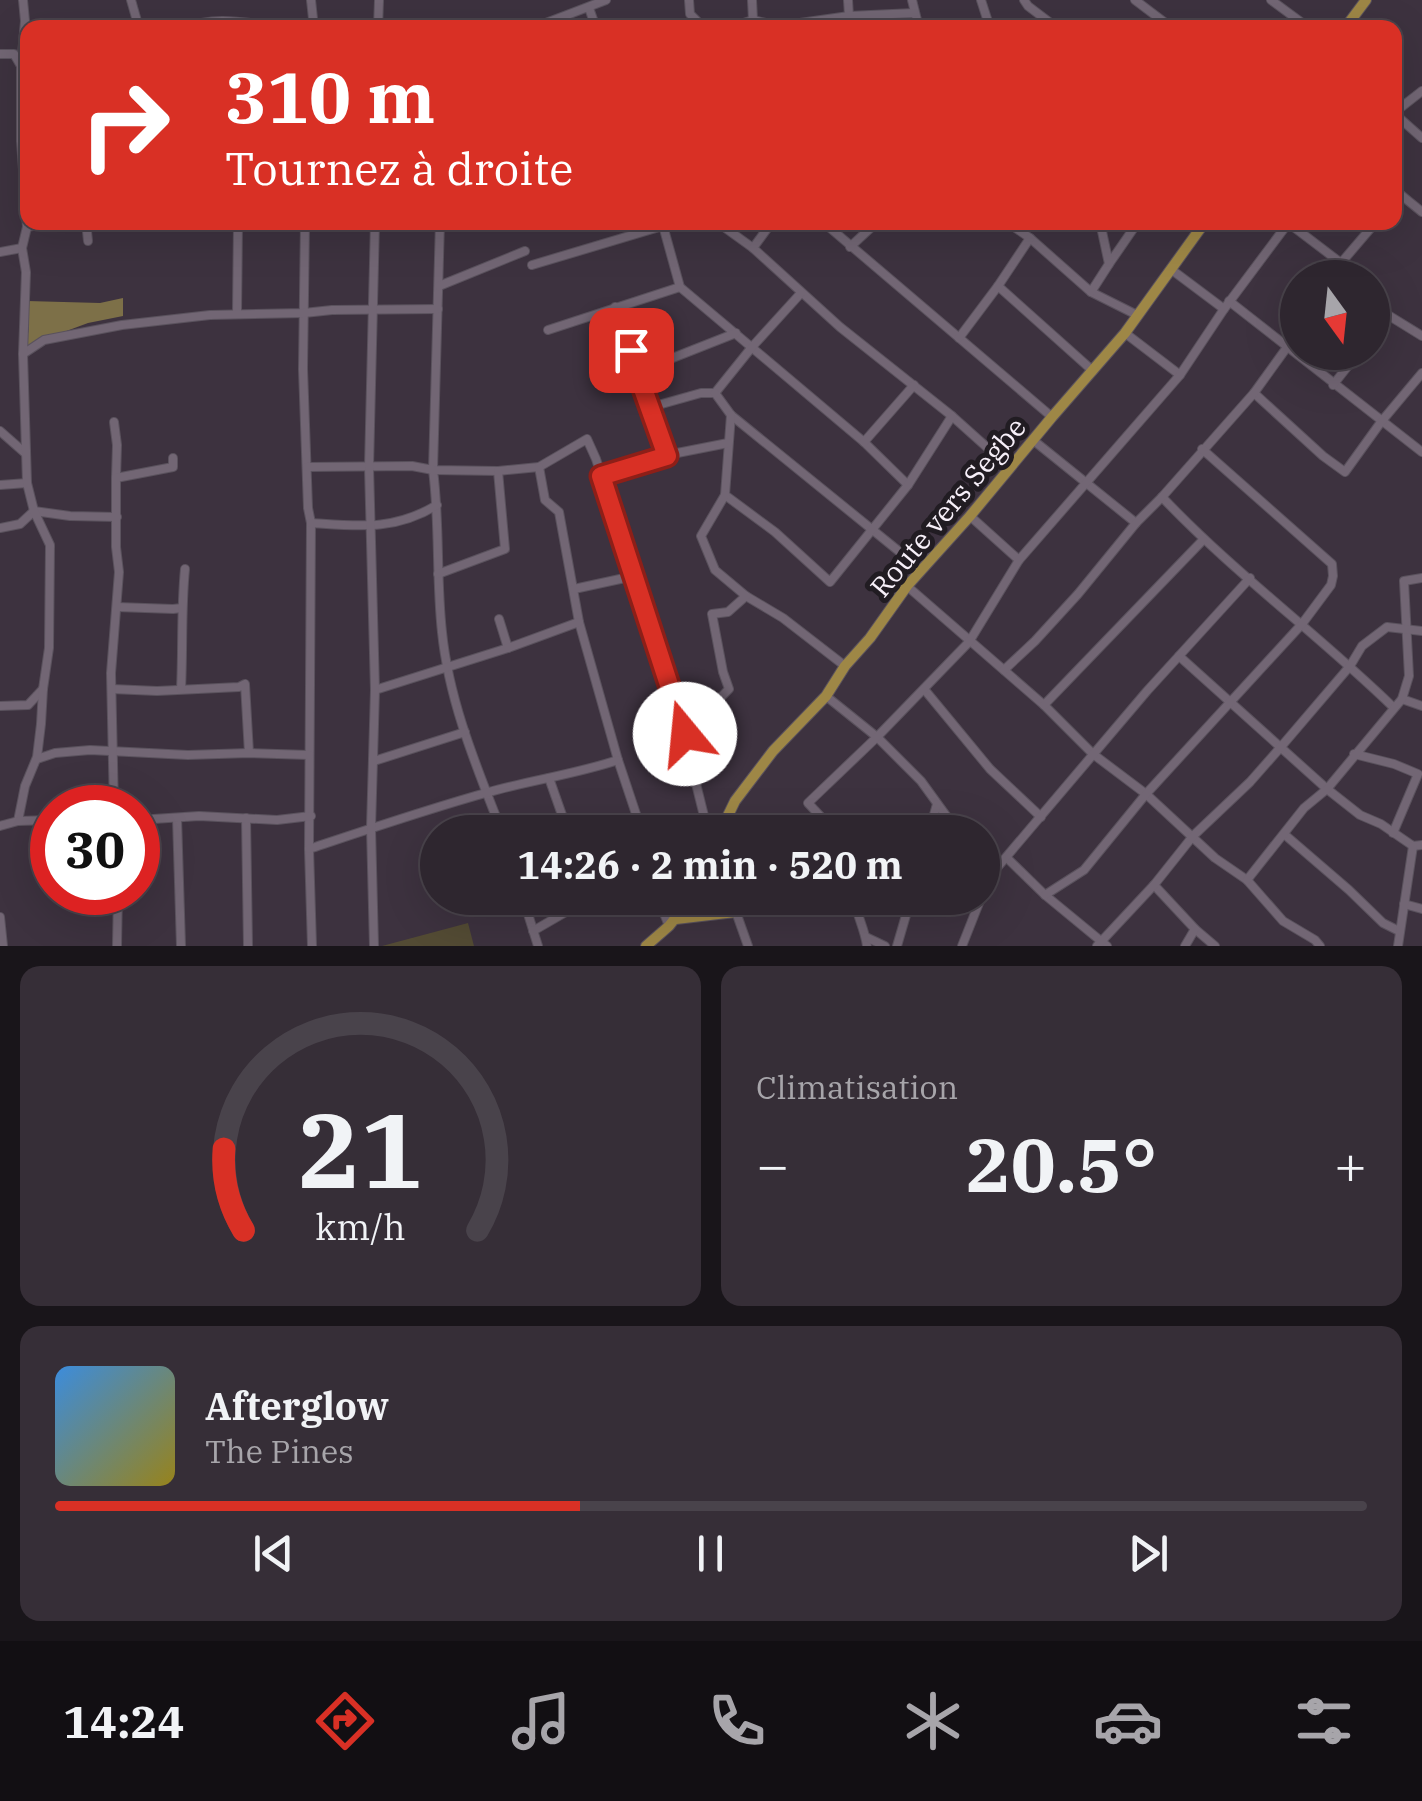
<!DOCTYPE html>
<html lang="fr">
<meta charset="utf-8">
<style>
:root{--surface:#2e262f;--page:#362e37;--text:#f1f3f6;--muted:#a7a5aa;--line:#49434b;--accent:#d93025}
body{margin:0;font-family:"IBM Plex Serif",serif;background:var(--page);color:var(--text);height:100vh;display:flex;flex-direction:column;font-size:38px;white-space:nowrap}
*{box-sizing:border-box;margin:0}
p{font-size:32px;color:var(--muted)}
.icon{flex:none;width:55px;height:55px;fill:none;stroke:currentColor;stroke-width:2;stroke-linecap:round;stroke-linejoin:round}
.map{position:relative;height:946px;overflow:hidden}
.drawer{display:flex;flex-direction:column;gap:20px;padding:20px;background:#19151a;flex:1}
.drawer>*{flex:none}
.banner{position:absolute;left:20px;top:20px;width:1382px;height:210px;border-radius:20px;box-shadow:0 10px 40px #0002,0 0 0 2px var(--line);background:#d93025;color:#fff;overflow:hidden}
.needle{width:65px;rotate:165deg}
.buttons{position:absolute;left:1280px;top:260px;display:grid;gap:20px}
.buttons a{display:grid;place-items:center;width:110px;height:110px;border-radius:50%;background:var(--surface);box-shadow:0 10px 40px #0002,0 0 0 2px var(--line);font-size:50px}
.speed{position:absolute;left:30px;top:785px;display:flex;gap:20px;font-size:50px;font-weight:700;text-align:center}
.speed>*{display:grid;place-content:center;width:130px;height:130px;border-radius:50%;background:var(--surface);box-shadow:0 10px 40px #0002,0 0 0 2px var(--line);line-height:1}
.speed .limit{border:15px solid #d22;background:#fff;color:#111}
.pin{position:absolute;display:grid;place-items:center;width:85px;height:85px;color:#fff;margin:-42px;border-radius:20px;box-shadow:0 5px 15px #0006}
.me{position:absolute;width:110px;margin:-55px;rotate:343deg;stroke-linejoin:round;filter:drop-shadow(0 0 8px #0008)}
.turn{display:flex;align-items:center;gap:35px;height:210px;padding:0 40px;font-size:45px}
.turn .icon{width:130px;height:130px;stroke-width:2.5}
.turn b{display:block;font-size:70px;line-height:85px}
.big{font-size:75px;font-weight:800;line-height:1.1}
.drawer .card{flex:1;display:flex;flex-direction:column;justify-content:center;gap:15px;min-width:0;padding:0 35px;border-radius:20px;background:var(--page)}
.drawer .dial{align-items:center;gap:0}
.dial svg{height:260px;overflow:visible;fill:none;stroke:var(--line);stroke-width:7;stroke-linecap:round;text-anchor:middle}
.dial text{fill:var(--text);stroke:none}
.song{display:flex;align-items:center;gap:30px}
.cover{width:120px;height:120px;border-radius:15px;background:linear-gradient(135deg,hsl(210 70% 55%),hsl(50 70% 35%))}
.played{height:10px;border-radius:5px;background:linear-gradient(90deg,var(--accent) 40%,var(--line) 40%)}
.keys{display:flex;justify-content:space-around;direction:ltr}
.heat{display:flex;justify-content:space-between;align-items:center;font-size:55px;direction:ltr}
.drawer .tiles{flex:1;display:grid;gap:20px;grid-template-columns:1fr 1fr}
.card:last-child{grid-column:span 2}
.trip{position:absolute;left:420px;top:815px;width:580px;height:100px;border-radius:50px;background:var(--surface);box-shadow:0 10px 40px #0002,0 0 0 2px var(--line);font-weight:800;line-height:100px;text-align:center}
.dock{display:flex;height:160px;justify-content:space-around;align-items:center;background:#120f13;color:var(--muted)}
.dock .icon{width:70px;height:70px}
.dock .current{color:var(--accent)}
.dock b{font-size:45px;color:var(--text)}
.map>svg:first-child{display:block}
</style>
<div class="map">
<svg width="1422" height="946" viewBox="0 0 1422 946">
<rect width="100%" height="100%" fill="#3d323f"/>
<!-- green -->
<polygon fill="#534b34" points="468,923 474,946 382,946"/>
<!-- forest -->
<polygon fill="#7d7048" points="123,298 123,316 88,323 26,346 29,327 27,301 100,303"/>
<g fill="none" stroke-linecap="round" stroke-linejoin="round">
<!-- minor casing -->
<g stroke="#5a525d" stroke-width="10">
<g id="minor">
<polyline points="131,0 139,28"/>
<polyline points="311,0 314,28"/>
<polyline points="689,0 690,14 704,28"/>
<polyline points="752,0 753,20"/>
<polyline points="848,0 849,16"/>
<polyline points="912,0 919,28"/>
<polyline points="981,0 990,28"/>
<polyline points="1024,0 1028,6 1057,28"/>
<polyline points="1135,0 1172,28"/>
<polyline points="1271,0 1309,28"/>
<polyline points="589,8 596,28"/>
<path d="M182,28C216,16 241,22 275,26C299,28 323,25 346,28"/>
<polyline points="378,28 379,0"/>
<polyline points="533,28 606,0"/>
<polyline points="728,28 753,20 779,26 849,16 914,13"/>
<polyline points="0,54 14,54 21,66 28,68"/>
<polyline points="1395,112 1422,91"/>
<polyline points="1395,114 1422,138"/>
<polyline points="1395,190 1422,212"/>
<polyline points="86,222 88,241"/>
<polyline points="305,222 303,369 308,508 311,523 309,849 312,946"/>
<path d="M440,222L433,470C440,524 436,578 442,632C449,702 477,768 502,832"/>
<polyline points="662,222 680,287 864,442 908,485"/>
<polyline points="717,222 753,248 840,327 952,416 1010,468"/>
<polyline points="823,222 1052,417"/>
<polyline points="1007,222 1030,238 1091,292 1137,315"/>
<polyline points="1281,222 1295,228 1341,263 1355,278"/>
<polyline points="27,227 54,222"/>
<polyline points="1030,238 998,286 1093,371"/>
<polyline points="850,247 877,222"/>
<polyline points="753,248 772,222"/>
<polyline points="0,252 22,248"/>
<polyline points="1109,264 1138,222"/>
<polyline points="532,265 676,222"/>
<polyline points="1172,270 1224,309"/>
<polyline points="1332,278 1341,263 1376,222"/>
<polyline points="439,286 525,251"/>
<polyline points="1091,292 1109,264 1100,222"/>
<polyline points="1372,296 1388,315 1422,336"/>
<polyline points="1229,301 1422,452"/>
<polyline points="615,307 626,328 637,372 651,407 701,393 715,393 752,347 801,293"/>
<polyline points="237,314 238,222"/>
<polyline points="548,330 680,287"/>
<polyline points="1125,333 1180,375"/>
<polyline points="1372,335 1388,315"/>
<polyline points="959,338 998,286"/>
<polyline points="23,354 44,340 122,325 210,315 304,313 332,310 438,309"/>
<polyline points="637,372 736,333"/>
<polyline points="1333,385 1359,352"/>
<polyline points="715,393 731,415 922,570"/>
<polyline points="1254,393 1323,456 1345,472 1381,422 1422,373"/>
<polyline points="651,407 667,455"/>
<polyline points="731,415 725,495 775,532 830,582 908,485 952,416"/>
<polyline points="114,422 117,445 116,478"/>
<polyline points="0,431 25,453"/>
<polyline points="1033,440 1136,523"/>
<polyline points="864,442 914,385"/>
<polyline points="307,467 412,466 433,470 498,471 539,467 587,439 596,459 677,707 708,832"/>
<polyline points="539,467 545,500 559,512 579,622 618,760 642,832"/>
<polyline points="601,476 667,455 728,443"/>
<polyline points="0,485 27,483"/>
<path d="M1162,497C1234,573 1319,635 1393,707"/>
<polyline points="34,511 70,516 117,517"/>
<polyline points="970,516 1019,560"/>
<path d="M311,523C359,526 394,531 437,505"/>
<polyline points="0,528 20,524 34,511"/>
<polyline points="438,574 505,549 498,471"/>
<polyline points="907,586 1044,705 1093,754 1146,794 1215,858 1247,880 1283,921 1315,940 1320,946"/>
<polyline points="574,589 634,576"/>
<polyline points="746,596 783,618 845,666"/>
<polyline points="117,607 173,609 182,608"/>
<polyline points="499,619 508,648"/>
<polyline points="1179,656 1327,789 1360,815 1381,824 1413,846 1422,845"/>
<polyline points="1004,670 1035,641 1078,594 1136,523 1162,497 1254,393 1298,332"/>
<polyline points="112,689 157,691 239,687 245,684 249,753"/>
<path d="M181,689C183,649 181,609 185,569"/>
<polyline points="924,689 990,769 1041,817"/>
<polyline points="375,690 508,648 579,622"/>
<polyline points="826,696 877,737 921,781 958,832"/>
<polyline points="1402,699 1422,706"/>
<polyline points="1044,705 1203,540"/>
<polyline points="0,706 28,705 43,689"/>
<polyline points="685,734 729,689 723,672 712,614 728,612 746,596 715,570 701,536 725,495"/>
<polyline points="1354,754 1394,764 1418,774 1393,833"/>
<polyline points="37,759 55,753 90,750 188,755 249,753 309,755"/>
<polyline points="374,761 465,732"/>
<polyline points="549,778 568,832"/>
<polyline points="114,808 111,673 119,572 116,547 116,478 173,467 173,458"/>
<polyline points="177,818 181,946"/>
<polyline points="246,818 248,946"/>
<polyline points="138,820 199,816 277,820 311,816"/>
<polyline points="18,821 25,786 37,757 41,724 43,689 49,648 50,545 34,511 27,483 23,354 26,272 22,248 27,227 21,141 21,66 25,21 23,0"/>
<polyline points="0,826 18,821 52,820"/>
<polyline points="835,832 808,803 877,737 969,642 1019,560 1180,375 1224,309 1286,226"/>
<polyline points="929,832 937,804"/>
<polyline points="1284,834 1349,890 1383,923 1399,931"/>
<path d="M309,849C369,829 428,809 489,792C532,780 576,774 618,760"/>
<polyline points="1007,858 1045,895 1107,946"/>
<polyline points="1247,880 1304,808 1327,789 1402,699 1409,676 1404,581 1422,578"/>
<polyline points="1154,885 1195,929 1215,946"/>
<polyline points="982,894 990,876 1147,691 1250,578"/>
<polyline points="1045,895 1084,870 1146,794 1302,624 1331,585 1333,576 1332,564 1202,449"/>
<polyline points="523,898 538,946"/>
<polyline points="658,898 669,926"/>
<polyline points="731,898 748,946"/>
<path d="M854,898C856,914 865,929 867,946"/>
<polyline points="1404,904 1422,909"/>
<polyline points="0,917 3,946"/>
<polyline points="533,931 590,898"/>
<polyline points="866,937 885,946"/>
<polyline points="117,946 118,892"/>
<polyline points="374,946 371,828 375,690 369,467 375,222"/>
<polyline points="897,946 911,898"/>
<polyline points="962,946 981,898"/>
<polyline points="1097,946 1154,885 1193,836 1250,782 1280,748 1350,666 1362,646 1387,627 1422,631"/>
<polyline points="1185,946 1195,929"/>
<polyline points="1398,946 1413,846"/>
</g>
</g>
<!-- major casing -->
<g stroke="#5a525d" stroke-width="12">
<g id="major">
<polyline points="1345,28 1366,0"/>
<polyline points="720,832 735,801 773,751 826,696 845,666 870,638 907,586 970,516 1052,417 1125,333 1205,222"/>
<polyline points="676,919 735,912"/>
<polyline points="646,946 669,926 691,898"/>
</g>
</g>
<!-- minor -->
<use href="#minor" stroke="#726674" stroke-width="8"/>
<!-- major -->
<use href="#major" stroke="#9e8746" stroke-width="10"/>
</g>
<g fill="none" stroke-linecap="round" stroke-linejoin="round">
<!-- route casing -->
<g stroke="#8d1f18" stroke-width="25">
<polyline id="route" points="631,350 637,372 667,456 601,476 685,734"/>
</g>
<!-- route -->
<use href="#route" stroke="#d93025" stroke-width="18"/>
</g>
<g text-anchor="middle" stroke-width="10" stroke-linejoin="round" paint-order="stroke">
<!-- street labels -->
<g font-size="28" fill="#f7f0f9" stroke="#211c22">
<text transform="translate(948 507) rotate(-50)" y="10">Route vers Segbe</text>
</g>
</g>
</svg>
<div class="buttons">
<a><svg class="needle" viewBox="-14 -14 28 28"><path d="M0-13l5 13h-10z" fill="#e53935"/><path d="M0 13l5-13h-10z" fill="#a7a5aa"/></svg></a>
</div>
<div class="speed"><div class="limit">30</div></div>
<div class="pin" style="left:631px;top:350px;background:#d93025"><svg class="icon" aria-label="arrive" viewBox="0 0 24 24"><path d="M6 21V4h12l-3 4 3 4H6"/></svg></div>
<svg class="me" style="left:685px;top:734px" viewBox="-20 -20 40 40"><circle r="19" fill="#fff"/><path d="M0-13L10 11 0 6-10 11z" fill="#d93025"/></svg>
<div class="trip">14:26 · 2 min · 520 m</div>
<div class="banner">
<div class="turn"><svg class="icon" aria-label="right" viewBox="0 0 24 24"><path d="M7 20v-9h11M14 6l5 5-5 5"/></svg><div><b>310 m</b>Tournez à droite</div></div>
</div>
</div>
<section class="drawer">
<div class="tiles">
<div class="card dial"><svg viewBox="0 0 100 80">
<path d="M14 69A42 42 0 1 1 86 69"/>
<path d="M14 69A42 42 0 0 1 8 44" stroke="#d93025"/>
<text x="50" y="56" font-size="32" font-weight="700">21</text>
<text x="50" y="72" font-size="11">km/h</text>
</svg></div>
<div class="card"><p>Climatisation</p>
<div class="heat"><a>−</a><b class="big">20.5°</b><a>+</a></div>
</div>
<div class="card">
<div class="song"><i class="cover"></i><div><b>Afterglow</b><p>The Pines</p></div></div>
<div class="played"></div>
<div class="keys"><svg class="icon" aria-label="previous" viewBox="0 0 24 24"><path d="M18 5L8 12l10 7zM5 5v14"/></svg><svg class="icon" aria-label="pause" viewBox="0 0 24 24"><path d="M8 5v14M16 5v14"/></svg><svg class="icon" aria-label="next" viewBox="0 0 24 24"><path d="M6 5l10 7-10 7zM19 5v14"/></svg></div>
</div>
</div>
</section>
<nav class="dock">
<b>14:24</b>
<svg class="icon current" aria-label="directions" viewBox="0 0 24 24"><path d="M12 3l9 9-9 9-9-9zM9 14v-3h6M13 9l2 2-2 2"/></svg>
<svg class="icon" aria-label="music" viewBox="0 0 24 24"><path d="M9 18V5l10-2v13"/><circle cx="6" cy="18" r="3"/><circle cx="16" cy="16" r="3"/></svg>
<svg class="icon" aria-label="phone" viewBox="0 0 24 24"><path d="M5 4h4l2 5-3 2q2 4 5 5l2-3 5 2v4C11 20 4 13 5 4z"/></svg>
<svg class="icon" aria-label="climate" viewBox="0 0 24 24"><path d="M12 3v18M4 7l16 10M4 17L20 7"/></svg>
<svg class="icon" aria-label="car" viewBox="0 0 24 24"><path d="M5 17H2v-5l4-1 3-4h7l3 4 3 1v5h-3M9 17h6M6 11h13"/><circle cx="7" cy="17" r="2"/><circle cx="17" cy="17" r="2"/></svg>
<svg class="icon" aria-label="filters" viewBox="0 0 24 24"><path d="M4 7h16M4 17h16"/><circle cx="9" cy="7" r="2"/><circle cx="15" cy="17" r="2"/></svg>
</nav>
